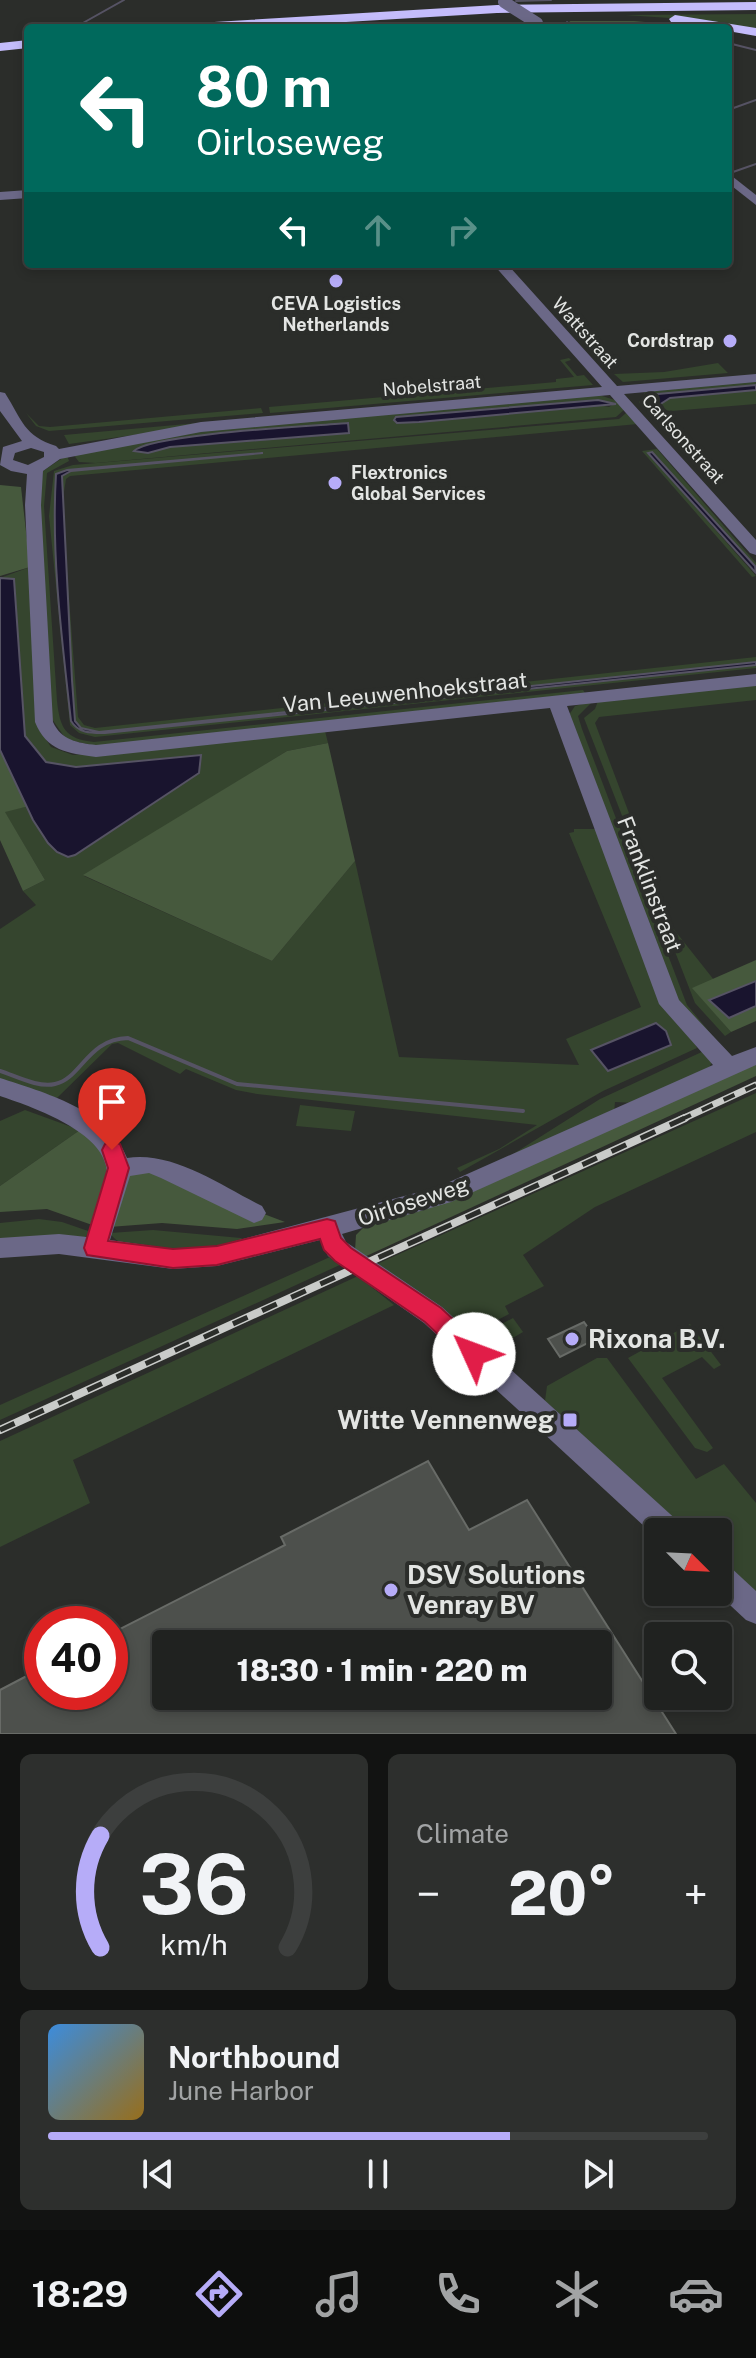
<!DOCTYPE html>
<meta charset="utf-8">
<style>
:root{--surface:#202220;--page:#2d2f2d;--text:#f1f3f6;--muted:#a2a4a5;--line:#3d3f3e;--accent:#b6acf8}
body{margin:0;font-family:"Public Sans",sans-serif;background:var(--page);color:var(--text);height:100vh;display:flex;flex-direction:column;font-size:30px;white-space:nowrap}
*{box-sizing:border-box;margin:0}
p{font-size:26px;color:var(--muted)}
.icon{flex:none;width:44px;height:44px;fill:none;stroke:currentColor;stroke-width:2;stroke-linecap:round;stroke-linejoin:round}
.map{position:relative;height:1734px;overflow:hidden}
.details{display:flex;flex-direction:column;gap:20px;padding:20px;background:#121312;flex:1}
.details>*{flex:none}
.top-card{position:absolute;left:24px;top:24px;width:708px;height:244px;border-radius:8px;box-shadow:0 4px 12px #0003,0 0 0 2px var(--line);background:#00695c;color:#fff;overflow:hidden}
.needle{width:52px;rotate:114deg}
.tools{position:absolute;left:644px;top:1518px;display:grid;gap:16px}
.tools a{display:grid;place-items:center;width:88px;height:88px;border-radius:8px;background:var(--surface);box-shadow:0 4px 12px #0003,0 0 0 2px var(--line);font-size:40px}
.speed{position:absolute;left:24px;top:1606px;display:flex;gap:16px;font-size:40px;font-weight:700;text-align:center}
.speed>*{display:grid;place-content:center;width:104px;height:104px;border-radius:50%;background:var(--surface);box-shadow:0 4px 12px #0003,0 0 0 2px var(--line);line-height:1}
.speed .limit{border:12px solid #d22;background:#fff;color:#111}
.pin{position:absolute;display:grid;place-items:center;width:68px;height:68px;color:#fff;margin:-82px -34px;border-radius:50% 50% 50% 0;rotate:-45deg;box-shadow:0 0 8px #0007}
.pin .icon{rotate:45deg}
.me{position:absolute;width:88px;margin:-44px;rotate:313deg;stroke-linejoin:round;filter:drop-shadow(0 0 6px #0008)}
.turn{display:flex;align-items:center;gap:28px;height:168px;padding:0 40px;font-size:36px}
.turn .icon{width:104px;height:104px;stroke-width:2.5}
.turn b{display:block;font-size:56px;line-height:68px}
.lanes{display:flex;align-items:center;height:76px;padding:0 40px;background:#0003;justify-content:center;gap:40px;direction:ltr}
.lanes .off{opacity:.35}
.big{font-size:60px;font-weight:800;line-height:1.1}
.details .widget{flex:1;display:flex;flex-direction:column;justify-content:center;gap:12px;min-width:0;padding:0 28px;border-radius:12px;background:var(--page)}
.details .dial{align-items:center;gap:0}
.dial svg{height:208px;overflow:visible;fill:none;stroke:var(--line);stroke-width:7;stroke-linecap:round;text-anchor:middle}
.dial text{fill:var(--text);stroke:none}
.song{display:flex;align-items:center;gap:24px}
.cover{width:96px;height:96px;border-radius:12px;background:linear-gradient(135deg,hsl(210 70% 55%),hsl(40 70% 35%))}
.played{height:8px;border-radius:4px;background:linear-gradient(90deg,var(--accent) 70%,var(--line) 70%)}
.keys{display:flex;justify-content:space-around;direction:ltr}
.heat{display:flex;justify-content:space-between;align-items:center;font-size:44px;direction:ltr}
.details .tiles{flex:1;display:grid;gap:20px;grid-template-columns:1fr 1fr}
.widget:last-child{grid-column:span 2}
.trip{position:absolute;left:152px;top:1630px;width:460px;height:80px;border-radius:8px;background:var(--surface);box-shadow:0 4px 12px #0003,0 0 0 2px var(--line);font-weight:800;line-height:80px;text-align:center}
.dock{display:flex;height:128px;justify-content:space-around;align-items:center;background:#0d0e0d;color:var(--muted)}
.dock .icon{width:56px;height:56px}
.dock .selected{color:var(--accent)}
.dock b{font-size:36px;color:var(--text)}
.map>svg:first-child{display:block}
</style>
<div class="map">
<svg width="756" height="1734" viewBox="0 0 756 1734">
<rect width="100%" height="100%" fill="#2b2d2a"/>
<!-- green -->
<g fill="#35452e" fill-rule="evenodd">
<polygon points="756,14 756,30 684,19 625,15"/>
<polygon points="569,358 571,360 565,362 577,376 584,375 593,385 270,413 269,407 556,382 556,379 574,377 560,360"/>
<polygon points="718,363 728,373 623,382 614,374 664,372"/>
<polygon points="756,381 756,385 647,395 642,399 659,405 670,398 756,390 756,404 671,411 641,406 639,402 645,392"/>
<path d="M599,395L618,401L625,409L616,417L96,463L79,462L73,454L181,432ZM598,400L615,403L609,407L595,404L394,420L397,417Z"/>
<polygon points="261,408 263,413 49,431 36,426 26,413 39,426 50,427"/>
<polygon points="626,413 638,424 70,476 66,479 62,505 78,717 84,725 95,728 756,657 756,668 95,737 79,733 70,725 49,516 54,471 73,465 619,419"/>
<polygon points="264,417 69,444 64,435"/>
<polygon points="657,449 756,563 756,568 652,452 648,453 756,576 752,577 642,451"/>
<path d="M67,455L69,461L47,473L44,506L57,701C60,728 65,739 94,742L583,690L585,693L95,746L66,739L52,719L37,510L43,471Z"/>
<polygon points="30,567 41,732 51,747 73,755 325,731 328,743 287,751 84,876 272,961 355,861 399,1057 579,1065 566,1039 641,1007 569,833 574,832 574,829 596,829 697,1048 603,1091 460,1172 457,1168 499,1149 537,1125 257,1094 236,1090 186,1069 180,1074 118,1043 112,1044 57,1098 0,1081 0,929 36,905 23,891 45,880 4,811 29,806 33,820 75,855 199,773 200,755 76,767 46,762 25,736 14,579 0,578"/>
<polygon points="756,684 756,700 599,717 595,723 672,927 714,980 693,988 731,1032 725,1036 695,1003 584,718 595,709 598,701"/>
<polygon points="593,701 578,716 582,729 687,1005 716,1040 677,1000 569,715 575,706"/>
<polygon points="706,1050 712,1062 708,1070 636,1103 615,1102 614,1112 510,1156 600,1099"/>
<polygon points="756,1093 756,1132 595,1207 523,1255 544,1286 505,1306 509,1314 492,1323 464,1330 375,1265"/>
<polygon points="300,1105 355,1111 351,1131 296,1126"/>
<polygon points="25,1110 80,1130 0,1186 0,1121"/>
<polygon points="39,1219 62,1222 91,1232 85,1237 0,1241 0,1223"/>
<path d="M153,1230L241,1238L246,1241C217,1246 126,1261 110,1233Z"/>
<polygon points="330,1257 342,1264 0,1420 0,1405"/>
<polygon points="358,1276 394,1305 73,1460 90,1503 0,1547 0,1441"/>
<polygon points="513,1318 523,1332 499,1346 478,1344 479,1336"/>
<polygon points="690,1324 721,1365 714,1369 702,1357 662,1378 713,1448 707,1452 695,1448 628,1358"/>
<polygon points="597,1358 607,1358 696,1479 724,1464 756,1503 756,1593 718,1558 718,1532 689,1532 545,1401 547,1386"/>
</g>
<!-- forest -->
<g fill="#46593d">
<polygon points="569,21 634,21 713,28 579,28"/>
<polygon points="0,485 21,487 30,567 0,576"/>
<polygon points="328,743 355,861 272,961 83,875 287,751"/>
<polygon points="0,750 29,806 5,812 45,880 23,891 0,840"/>
<polygon points="756,960 756,981 710,1000 729,1018 756,1006 756,1021 731,1032 692,988"/>
<polygon points="756,1063 756,1076 362,1258 355,1251 356,1235 363,1228"/>
<polygon points="80,1130 114,1162 95,1226 47,1209 0,1212 0,1186"/>
<polygon points="142,1168 285,1222 237,1229 162,1223 109,1227 122,1179"/>
</g>
<!-- water -->
<g fill="#19142e" stroke="#565364" stroke-width="2">
<polygon points="756,385 756,390 670,398 659,405 643,404 642,399 647,395"/>
<polygon points="598,400 616,404 419,422 397,423 394,420 396,417"/>
<path d="M348,423L349,433L170,447L148,453L134,451C150,434 314,426 348,423Z"/>
<polygon points="652,452 755,566 756,573 648,453"/>
<path d="M263,453L71,471L62,476L72,680L75,721L81,728L99,732L756,662V665L105,733C92,733 79,734 71,721C62,640 51,556 56,474L67,470Z"/>
<polygon points="0,578 14,579 25,736 46,762 76,767 201,755 199,773 75,855 68,857 57,852 48,843 33,820 0,750"/>
<polygon points="756,981 756,1006 729,1018 709,1000"/>
<polygon points="656,1023 666,1031 671,1045 608,1071 591,1050"/>
</g>
<g fill="none" stroke-linecap="round" stroke-linejoin="round">
<!-- stream-far1 -->
<g stroke="#565364" stroke-width="2">
<polyline points="516,1 551,0"/>
<polyline points="567,22 575,28"/>
<polyline points="74,28 124,0"/>
<polyline points="728,43 756,50"/>
<polyline points="728,110 756,100"/>
<polyline points="733,172 756,164"/>
</g>
<!-- stream -->
<path stroke="#565364" stroke-width="4" d="M0,1071C16,1076 38,1088 55,1084C81,1079 87,1039 128,1038L237,1084L523,1111"/>
</g>
<!-- building -->
<g fill="#4d504c" stroke="#686b67" stroke-width="2" fill-rule="evenodd">
<polygon points="584,1322 596,1339 560,1357 548,1339"/>
<path d="M428,1461L469,1530L527,1500L676,1734H0V1690L42,1668V1692H110V1634L285,1545L281,1537ZM166,1644H598V1696H166Z"/>
</g>
<g fill="none" stroke-linecap="round" stroke-linejoin="round">
<!-- minor -->
<g fill="#6b6887" fill-rule="evenodd">
<polygon points="473,25 503,25 508,28 468,28"/>
<polygon points="728,173 756,195 756,205 728,183"/>
<polygon points="28,190 28,198 0,200 0,192"/>
<path d="M493,264H507L617,386L756,374V382L624,394L756,540V555L750,553L610,395L201,432L60,459L43,471L41,505L53,722C61,740 78,743 96,745L756,674V686L567,706L679,1000L732,1056L756,1047V1065L451,1202L342,1234L346,1242L442,1307L680,1523L684,1532H658V1539L424,1323L328,1256L320,1240L217,1266L173,1269L59,1254L0,1258V1238L59,1234L87,1237C95,1217 111,1188 106,1166C99,1130 30,1106 0,1096V1078C43,1092 109,1110 127,1158C174,1151 221,1186 262,1206L266,1213L262,1220L254,1223L161,1178L149,1173L130,1176L110,1240L173,1249L217,1246L438,1187L713,1065L659,1004L550,708L96,757C67,753 47,751 35,722L25,505L27,474L11,471L0,465L3,447L22,441L0,411V392L5,393C22,420 24,436 56,446L59,449L201,422L602,387ZM31,448L44,452V457L28,465L13,460L15,453Z"/>
<polygon points="718,1562 728,1565 756,1591 756,1624 746,1620 716,1592"/>
</g>
<!-- highway -->
<g fill="#c4bcfb" fill-rule="evenodd">
<polygon points="756,2 756,10 497,13 245,28 175,28 181,24 497,5"/>
<polygon points="675,15 756,28 756,36 728,31 728,28 671,22 669,19"/>
<polygon points="28,40 28,48 0,51 0,43"/>
</g>
<!-- rail-far1 casing -->
<g stroke="#c9cbc9" stroke-width="7">
<polyline id="rail-far1" points="680,1120 756,1085"/>
</g>
<!-- rail casing -->
<g stroke="#c9cbc9" stroke-width="8">
<polyline id="rail" points="0,1430 685,1118"/>
</g>
<!-- rail-far1 -->
<use href="#rail-far1" stroke="#2b2d2a" stroke-width="4" stroke-dasharray="12" stroke-linecap="butt"/>
<!-- rail -->
<use href="#rail" stroke="#2b2d2a" stroke-width="5" stroke-dasharray="16" stroke-linecap="butt"/>
<!-- minor-bridge -->
<polyline stroke="#6b6887" stroke-width="12" points="504,2 537,23"/>
</g>
<!-- route -->
<polygon fill="#e11d48" stroke="#92132f" stroke-width="2" points="112,1141 120,1144 129,1168 108,1241 173,1249 217,1246 327,1219 335,1221 341,1238 351,1248 441,1308 483,1347 486,1354 483,1361 474,1364 466,1361 425,1322 335,1261 324,1250 320,1239 217,1265 173,1268 87,1255 84,1248 108,1168 102,1150 105,1144"/>
<!-- markers -->
<g fill="#b6acf8" stroke="#2b2d2a" stroke-width="3">
<circle cx="336" cy="281" r="8"/>
<circle cx="730" cy="341" r="8"/>
<circle cx="335" cy="483" r="8"/>
<circle cx="572" cy="1339" r="8"/>
<rect x="562" y="1412" width="16" height="16" rx="4"/>
<circle cx="391" cy="1590" r="8"/>
</g>
<g text-anchor="middle" stroke-width="8" stroke-linejoin="round" paint-order="stroke">
<!-- far-poi labels -->
<g font-size="18" font-weight="bold" fill="#e3e5e3" stroke="#2b2d2a">
<text x="336" y="310">CEVA Logistics<tspan x="336" dy="21">Netherlands</tspan></text>
<text x="714" y="347" text-anchor="end">Cordstrap</text>
<text x="351" y="479" text-anchor="start">Flextronics<tspan x="351" dy="21">Global Services</tspan></text>
</g>
<!-- far-street labels -->
<g font-size="18" fill="#e3e5e3" stroke="#2b2d2a">
<text transform="translate(585 333) rotate(48)" y="6">Wattstraat</text>
<text transform="translate(432 386) rotate(-5)" y="6">Nobelstraat</text>
<text transform="translate(683 439) rotate(48)" y="6">Carlsonstraat</text>
</g>
<!-- street labels -->
<g font-size="22" fill="#e3e5e3" stroke="#2b2d2a">
<text transform="translate(405 692) rotate(-6)" y="8">Van Leeuwenhoekstraat</text>
<text transform="translate(650 884) rotate(69)" y="8">Franklinstraat</text>
<text transform="translate(413 1201) rotate(-18)" y="8">Oirloseweg</text>
</g>
<!-- near-poi labels -->
<g font-size="26" font-weight="bold" fill="#e3e5e3" stroke="#2b2d2a" text-anchor="start">
<text x="588" y="1348">Rixona B.V.</text>
<text x="554" y="1429" text-anchor="end">Witte Vennenweg</text>
<text x="407" y="1584">DSV Solutions<tspan x="407" dy="30">Venray BV</tspan></text>
</g>
</g>
</svg>
<div class="tools">
<a><svg class="needle" viewBox="-14 -14 28 28"><path d="M0-13l5 13h-10z" fill="#e53935"/><path d="M0 13l5-13h-10z" fill="#a2a4a5"/></svg></a>
<a><svg class="icon" aria-label="search" viewBox="0 0 24 24"><circle cx="10" cy="10" r="6"/><path d="M15 15l6 6"/></svg></a>
</div>
<div class="speed"><div class="limit">40</div></div>
<div class="pin" style="left:112px;top:1150px;background:#d93025"><svg class="icon" aria-label="arrive" viewBox="0 0 24 24"><path d="M6 21V4h12l-3 4 3 4H6"/></svg></div>
<svg class="me" style="left:474px;top:1354px" viewBox="-20 -20 40 40"><circle r="19" fill="#fff"/><path d="M0-13L10 11 0 6-10 11z" fill="#e11d48"/></svg>
<div class="trip">18:30 · 1 min · 220 m</div>
<div class="top-card">
<div class="turn"><svg class="icon" aria-label="left" viewBox="0 0 24 24"><path d="M17 20v-9H6M10 6l-5 5 5 5"/></svg><div><b>80 m</b>Oirloseweg</div></div>
<div class="lanes"><svg class="icon" aria-label="left" viewBox="0 0 24 24"><path d="M17 20v-9H6M10 6l-5 5 5 5"/></svg><svg class="icon off" aria-label="ahead" viewBox="0 0 24 24"><path d="M12 20V5M6 11l6-6 6 6"/></svg><svg class="icon off" aria-label="right" viewBox="0 0 24 24"><path d="M7 20v-9h11M14 6l5 5-5 5"/></svg></div>
</div>
</div>
<section class="details">
<div class="tiles">
<div class="widget dial"><svg viewBox="0 0 100 80">
<path d="M14 69A42 42 0 1 1 86 69"/>
<path d="M14 69A42 42 0 0 1 14 26" stroke="#b6acf8"/>
<text x="50" y="56" font-size="32" font-weight="700">36</text>
<text x="50" y="72" font-size="11">km/h</text>
</svg></div>
<div class="widget"><p>Climate</p>
<div class="heat"><a>−</a><b class="big">20°</b><a>+</a></div>
</div>
<div class="widget">
<div class="song"><i class="cover"></i><div><b>Northbound</b><p>June Harbor</p></div></div>
<div class="played"></div>
<div class="keys"><svg class="icon" aria-label="previous" viewBox="0 0 24 24"><path d="M18 5L8 12l10 7zM5 5v14"/></svg><svg class="icon" aria-label="pause" viewBox="0 0 24 24"><path d="M8 5v14M16 5v14"/></svg><svg class="icon" aria-label="next" viewBox="0 0 24 24"><path d="M6 5l10 7-10 7zM19 5v14"/></svg></div>
</div>
</div>
</section>
<nav class="dock">
<b>18:29</b>
<svg class="icon selected" aria-label="directions" viewBox="0 0 24 24"><path d="M12 3l9 9-9 9-9-9zM9 14v-3h6M13 9l2 2-2 2"/></svg>
<svg class="icon" aria-label="music" viewBox="0 0 24 24"><path d="M9 18V5l10-2v13"/><circle cx="6" cy="18" r="3"/><circle cx="16" cy="16" r="3"/></svg>
<svg class="icon" aria-label="phone" viewBox="0 0 24 24"><path d="M5 4h4l2 5-3 2q2 4 5 5l2-3 5 2v4C11 20 4 13 5 4z"/></svg>
<svg class="icon" aria-label="climate" viewBox="0 0 24 24"><path d="M12 3v18M4 7l16 10M4 17L20 7"/></svg>
<svg class="icon" aria-label="car" viewBox="0 0 24 24"><path d="M5 17H2v-5l4-1 3-4h7l3 4 3 1v5h-3M9 17h6M6 11h13"/><circle cx="7" cy="17" r="2"/><circle cx="17" cy="17" r="2"/></svg>
</nav>
